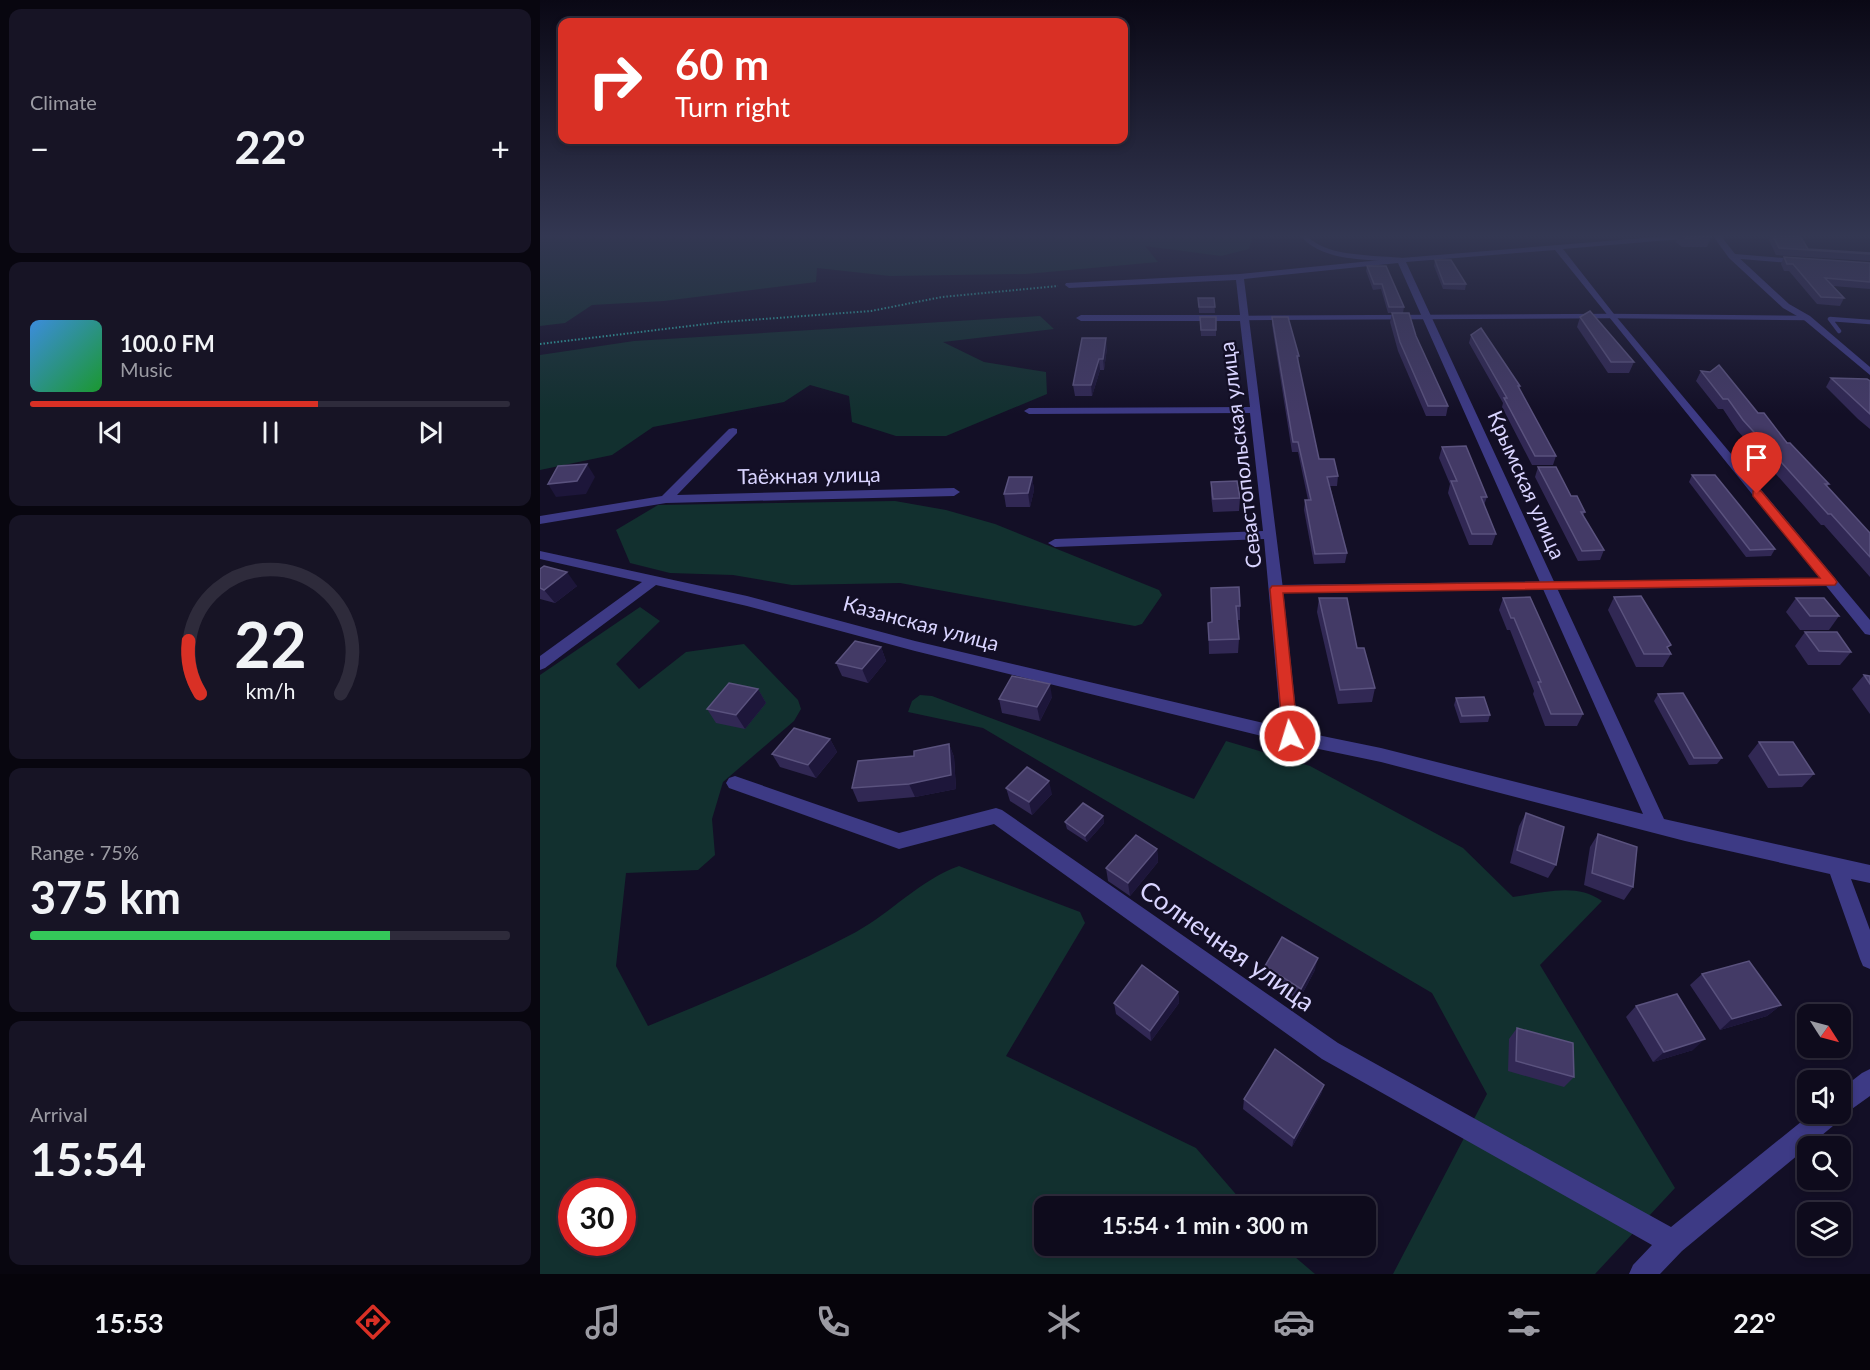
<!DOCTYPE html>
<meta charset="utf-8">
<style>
:root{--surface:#0e0b1c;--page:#171425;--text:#f1f3f6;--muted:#9b9ba3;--line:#2e2b3b;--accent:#d93025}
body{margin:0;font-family:Lato,sans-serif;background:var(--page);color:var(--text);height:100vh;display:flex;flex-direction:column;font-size:22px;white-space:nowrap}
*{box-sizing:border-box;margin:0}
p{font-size:20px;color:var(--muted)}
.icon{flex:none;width:33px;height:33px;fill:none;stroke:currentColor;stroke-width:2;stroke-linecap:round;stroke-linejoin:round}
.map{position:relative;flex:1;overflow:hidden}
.panel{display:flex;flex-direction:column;gap:9px;padding:9px;background:#08060f;width:540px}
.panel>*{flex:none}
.hud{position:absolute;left:18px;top:18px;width:570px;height:126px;border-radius:12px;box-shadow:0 3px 9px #0003,0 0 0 2px var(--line);background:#d93025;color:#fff;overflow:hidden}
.needle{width:39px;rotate:126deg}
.tools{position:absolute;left:1257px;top:1004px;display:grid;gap:12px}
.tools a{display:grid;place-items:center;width:54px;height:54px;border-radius:12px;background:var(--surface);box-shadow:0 3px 9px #0003,0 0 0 2px var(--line);font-size:30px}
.speed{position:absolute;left:18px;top:1178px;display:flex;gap:12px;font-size:30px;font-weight:700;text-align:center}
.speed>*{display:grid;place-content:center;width:78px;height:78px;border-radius:50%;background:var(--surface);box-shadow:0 3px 9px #0003,0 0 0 2px var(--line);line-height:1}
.speed .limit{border:9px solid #d22;background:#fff;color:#111}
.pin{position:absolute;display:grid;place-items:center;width:51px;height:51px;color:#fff;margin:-62px -26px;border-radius:50% 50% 50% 0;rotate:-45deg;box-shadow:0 0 6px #0007}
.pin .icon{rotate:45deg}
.me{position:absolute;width:66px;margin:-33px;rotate:355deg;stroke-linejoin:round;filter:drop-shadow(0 0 4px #0008)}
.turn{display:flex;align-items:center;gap:21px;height:126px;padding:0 18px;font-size:27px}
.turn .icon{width:78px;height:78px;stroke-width:2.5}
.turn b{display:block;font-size:42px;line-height:51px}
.big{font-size:45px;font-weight:700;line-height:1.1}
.panel .tile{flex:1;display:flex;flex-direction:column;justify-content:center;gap:9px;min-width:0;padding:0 21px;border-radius:12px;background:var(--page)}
.panel .dial{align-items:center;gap:0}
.dial svg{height:156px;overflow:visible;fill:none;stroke:var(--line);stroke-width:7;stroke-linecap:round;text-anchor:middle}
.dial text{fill:var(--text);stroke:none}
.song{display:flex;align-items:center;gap:18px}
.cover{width:72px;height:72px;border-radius:9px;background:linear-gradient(135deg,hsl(210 70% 55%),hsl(130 70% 35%))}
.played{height:6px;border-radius:3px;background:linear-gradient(90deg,var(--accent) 60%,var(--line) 60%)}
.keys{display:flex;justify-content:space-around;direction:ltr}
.heat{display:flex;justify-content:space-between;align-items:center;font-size:33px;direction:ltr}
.charge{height:9px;border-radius:4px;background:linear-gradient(90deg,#34c759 75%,var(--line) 0)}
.trip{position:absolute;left:494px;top:1196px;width:342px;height:60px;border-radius:12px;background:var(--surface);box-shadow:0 3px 9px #0003,0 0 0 2px var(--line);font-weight:700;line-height:60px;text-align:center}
.menu{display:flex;height:96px;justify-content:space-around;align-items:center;background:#06040b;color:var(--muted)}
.menu .icon{width:42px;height:42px}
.menu .active{color:var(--accent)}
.menu b{font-size:27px;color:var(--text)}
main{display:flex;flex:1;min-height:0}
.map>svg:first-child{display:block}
</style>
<main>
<section class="panel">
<div class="tile"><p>Climate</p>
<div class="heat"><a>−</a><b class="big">22°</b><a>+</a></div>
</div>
<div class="tile">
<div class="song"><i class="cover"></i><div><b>100.0 FM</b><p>Music</p></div></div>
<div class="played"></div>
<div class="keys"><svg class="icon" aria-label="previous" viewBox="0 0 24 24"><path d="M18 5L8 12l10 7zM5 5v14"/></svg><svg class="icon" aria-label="pause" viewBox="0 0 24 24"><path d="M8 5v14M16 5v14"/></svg><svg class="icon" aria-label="next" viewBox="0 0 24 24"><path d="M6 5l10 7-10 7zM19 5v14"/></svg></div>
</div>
<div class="tile dial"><svg viewBox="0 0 100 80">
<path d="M14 69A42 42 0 1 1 86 69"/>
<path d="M14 69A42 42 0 0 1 8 42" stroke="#d93025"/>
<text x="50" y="56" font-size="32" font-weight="700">22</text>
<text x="50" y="72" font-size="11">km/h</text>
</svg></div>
<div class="tile"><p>Range · 75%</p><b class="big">375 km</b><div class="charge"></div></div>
<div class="tile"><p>Arrival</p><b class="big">15:54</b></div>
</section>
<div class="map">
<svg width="1330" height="1274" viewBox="0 0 1330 1274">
<rect width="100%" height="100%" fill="#130f26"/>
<!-- green -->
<g fill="#12302f" fill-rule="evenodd">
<polygon points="0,236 737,236 712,237 709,249 681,256 605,246 618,262 486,274 350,276 277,268 276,282 124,301 52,305 25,323 0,326"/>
<polygon points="500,316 514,329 403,342 444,362 506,372 507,394 406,436 356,436 312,422 309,396 270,385 244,402 113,427 72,455 0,470 0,355 94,341"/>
<polygon points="355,501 406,510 455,524 619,590 622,595 602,624 595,626 360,583 252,585 193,575 130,573 90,563 76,530 118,505"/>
<path d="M100,607L120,621L76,664L99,689L146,652L204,644L258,700L261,709L254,721L183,782L172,819L175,855L158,870L86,873L76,966L108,1026C178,997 249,968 316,932C352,912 380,880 419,866L540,912L545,923L466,1056L656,1148L706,1206H504V1245H741L775,1274H0V675ZM32,1191H82V1242H32Z"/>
<path d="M380,695L392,696L488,732L654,799L686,741L770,766L923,848L973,897C1003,893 1036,882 1062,901L1000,965L1135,1188L1055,1274H853L947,1094L892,993L443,728L368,712L372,701Z"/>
</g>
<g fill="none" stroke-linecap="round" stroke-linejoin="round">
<!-- path -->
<polyline stroke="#2fb8b0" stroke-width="2" stroke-dasharray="1.5 2" stroke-linecap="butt" points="0,344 183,322 331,311 402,297 518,286"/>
<!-- lane-far1 -->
<g stroke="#3d3a85" stroke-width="4.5">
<path d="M764,236C785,260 831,257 861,260"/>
<polyline points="1192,256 1252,261"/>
<polyline points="705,318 1071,316 1267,318"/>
<polyline points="1299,331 1290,319 1330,322"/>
</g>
<!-- lane -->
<polyline stroke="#3d3a85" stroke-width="8" points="736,589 1290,582"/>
<!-- street -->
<g fill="#3d3a85" fill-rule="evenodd">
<path d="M1128,236H1157L1153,238L1023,249L1074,314L1330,620V635L1325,634L1015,250L866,262L1124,819L1330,865V883L1311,879L1330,930V969L1323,966L1320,959L1290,874L1145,841L841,762L750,743L375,651L207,606L116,585L5,668L0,670V656L102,582L0,559V551L207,596L375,641L741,727L724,539L515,547L508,543L515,539L723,531L710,413L489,414L484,411L489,408L710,407L700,321H541L536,318L541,315H700L696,280L529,288L525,285L526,283L700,274L861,258ZM858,263L1103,814L841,748L758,731L743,589L704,279Z"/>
<polygon points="1173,236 1181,236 1195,254 1249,304 1270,316 1330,367 1330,375 1264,320 1243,308 1189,258"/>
<polygon points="193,428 197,429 197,433 137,495 414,488 420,492 414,496 126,503 0,524 0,516 122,496 189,429"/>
<polygon points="195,776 359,833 456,808 462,810 798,1043 1131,1227 1272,1113 1300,1113 1300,1090 1322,1073 1330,1069 1330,1096 1302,1116 1299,1121 1142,1251 1120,1274 1089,1274 1093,1265 1112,1245 782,1059 454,824 359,849 189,788 186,783 189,778"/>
</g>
</g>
<!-- wall -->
<g fill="#312854">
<polygon points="1138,236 1171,236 1171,237 1167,247 1142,247 1136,242"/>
<polygon points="1231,236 1260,236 1268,249 1330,253 1330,261 1236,255 1229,240"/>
<polygon points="1244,257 1330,263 1330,289 1293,286 1304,298 1300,306 1277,304 1249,271 1244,271 1241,264"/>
<polygon points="895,260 926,284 925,290 903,289 894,266"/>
<polygon points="827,266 864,307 863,313 848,313 841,289 833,290 826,271"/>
<polygon points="658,298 674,298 675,313 659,313"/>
<polygon points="852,313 876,336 908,406 906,416 886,416 858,351 850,322"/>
<polygon points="676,317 676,336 661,336 660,323"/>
<polygon points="732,317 759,356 758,362 779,459 798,476 797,486 790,486 807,553 805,563 774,564 764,510 765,500 768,500 758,452 752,452 732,325"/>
<polygon points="1040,317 1094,362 1089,373 1068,373 1037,327"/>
<polygon points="931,335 980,386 979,389 1016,456 1013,465 992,465 962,407 963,403 929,343"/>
<polygon points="567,348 564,370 560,370 552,396 535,396 533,385"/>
<polygon points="1161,371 1218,413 1289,484 1287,487 1330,533 1330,577 1284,525 1281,525 1197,430 1183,409 1178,409 1156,381"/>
<polygon points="1291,378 1330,381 1330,429 1318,419 1286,387"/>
<polygon points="902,447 947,497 944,505 956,534 952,545 929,545 908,493 910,484 899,458"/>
<polygon points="998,467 1031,496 1045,512 1043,516 1064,550 1060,560 1038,561 995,477"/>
<polygon points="1152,475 1235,549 1231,556 1206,557 1149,482"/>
<polygon points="492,477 494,490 490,507 466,507 464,494"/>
<polygon points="671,482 700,498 699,511 673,512 671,496"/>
<polygon points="0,569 37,586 15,603 0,599"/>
<polygon points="671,588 700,606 700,620 697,620 699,639 698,653 669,654 668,623 672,622"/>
<polygon points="1074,597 1128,650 1131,654 1123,667 1096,667 1068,610"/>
<polygon points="779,598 817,648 835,688 832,702 798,704 777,612"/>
<polygon points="963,598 1043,714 1037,726 1005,726 993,694 994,691 970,630 967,630 959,610"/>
<polygon points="1256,598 1299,616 1289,630 1260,630 1246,612"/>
<polygon points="1265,632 1311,652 1300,665 1268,665 1255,646"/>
<polygon points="341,647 346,661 328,683 302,676 296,663"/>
<polygon points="1324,675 1330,676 1330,714 1312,689"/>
<polygon points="218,689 226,703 205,729 176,723 167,709"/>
<polygon points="1118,694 1182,758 1177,764 1149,765 1114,701"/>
<polygon points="512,697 500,721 462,713 459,699"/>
<polygon points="916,698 950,715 948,722 920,723 914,705"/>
<polygon points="290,739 297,752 276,778 240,767 232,754"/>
<polygon points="1219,742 1274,774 1262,787 1228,788 1208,756"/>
<polygon points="409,744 414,757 416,789 375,797 318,802 312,788 374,756"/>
<polygon points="466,788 512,794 492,815 470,801"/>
<polygon points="986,813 1016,865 1008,878 970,863 979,826"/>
<polygon points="563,816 564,823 547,842 527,829 525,822"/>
<polygon points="1058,834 1093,887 1084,900 1044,885 1050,847"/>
<polygon points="617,849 618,862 590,896 568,881 566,868"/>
<polygon points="725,966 775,970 759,1000 723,978"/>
<polygon points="1162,974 1241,1005 1227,1016 1180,1030 1150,985"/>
<polygon points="638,992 639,1003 611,1041 576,1014 574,1003"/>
<polygon points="1096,1006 1153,1050 1113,1062 1086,1017"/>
<polygon points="977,1028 1034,1077 1024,1087 968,1071 969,1039"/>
<polygon points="784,1085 781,1094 752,1147 703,1109 704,1099"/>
</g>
<!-- shaded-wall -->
<g fill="#1d163a">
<polygon points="566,338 567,348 564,370 563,359"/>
<polygon points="559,359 560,370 552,396 551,385"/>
<polygon points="47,464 55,477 46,494 16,497 8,484"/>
<polygon points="492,477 494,490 490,507 488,493"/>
<polygon points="27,572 37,586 15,603 4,590"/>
<polygon points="341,647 346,661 328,683 322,669"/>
<polygon points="510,684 512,697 500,721 497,707"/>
<polygon points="218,689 226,703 205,729 196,715"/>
<polygon points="290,739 297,752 276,778 268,765"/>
<polygon points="409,744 414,757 416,789 375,797 369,784"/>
<polygon points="509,781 512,794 492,815 489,802"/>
<polygon points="563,816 564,823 547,842 545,836"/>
<polygon points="617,849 618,862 590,896 588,883"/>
<polygon points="778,958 775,970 759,1000 761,989"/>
<polygon points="638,992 639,1003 611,1041 610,1031"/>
<polygon points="1241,1005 1227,1016 1180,1030 1192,1019"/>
<polygon points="1165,1039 1153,1050 1113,1062 1124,1052"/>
<polygon points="784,1085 781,1094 752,1147 754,1138"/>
</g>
<!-- building -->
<g fill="#433a66" stroke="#5a527e" stroke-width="1.5">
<polygon points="1144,236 1171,236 1171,237 1146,238"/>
<polygon points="1233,236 1260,236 1268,249 1330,253 1330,254 1239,248"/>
<polygon points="1244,257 1330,263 1330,282 1285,278 1304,298 1281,297 1253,264 1247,264"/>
<polygon points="895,260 911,260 926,284 904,284"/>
<polygon points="827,266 846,266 864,307 849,307 842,284 834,284"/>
<polygon points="658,298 674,298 675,307 659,307"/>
<polygon points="1050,311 1094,362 1071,362 1040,317"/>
<polygon points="852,313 869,313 876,336 908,406 888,406 860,342"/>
<polygon points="660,317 676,317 676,330 661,330"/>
<polygon points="732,317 748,317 759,356 757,356 779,459 794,459 798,476 787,477 807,553 775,554 765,500 771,500 758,442 753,442"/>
<polygon points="941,328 980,386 978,386 1016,456 995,456 964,398 967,398 931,335"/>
<polygon points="542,338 566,338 563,359 559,359 551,385 533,385"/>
<polygon points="1179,365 1218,413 1224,413 1247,443 1250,443 1289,484 1285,484 1330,533 1330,557 1291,514 1288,514 1203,420 1188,399 1183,399 1161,371 1170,372"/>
<polygon points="1291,378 1327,379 1330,381 1330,414"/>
<polygon points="926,446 947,497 941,497 956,534 932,534 911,481 917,481 902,447"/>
<polygon points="47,464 37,481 8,484 18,466"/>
<polygon points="998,467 1016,467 1031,496 1037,496 1045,512 1041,512 1064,550 1042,551"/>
<polygon points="1152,475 1175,475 1235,549 1210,550"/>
<polygon points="469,477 492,477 488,493 464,494"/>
<polygon points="697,481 700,498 673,499 671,482"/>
<polygon points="4,566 27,572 4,590 0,588 0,569"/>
<polygon points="699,587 700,606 696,606 699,639 669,640 668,623 672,622 671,588"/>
<polygon points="1101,596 1131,645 1127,647 1131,654 1104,654 1074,597"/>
<polygon points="990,597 1043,714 1011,714 998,682 1001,682 974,618 971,618 963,598"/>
<polygon points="779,598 807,598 817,648 824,648 835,688 800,690"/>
<polygon points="1256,598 1284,598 1299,616 1270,616"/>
<polygon points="1265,632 1297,632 1311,652 1279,651"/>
<polygon points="315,641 341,647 322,669 296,663"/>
<polygon points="1324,675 1330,676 1330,684"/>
<polygon points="472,676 510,684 497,707 459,699"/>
<polygon points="189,683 218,689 196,715 167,709"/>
<polygon points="1143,693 1182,758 1154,758 1118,694"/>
<polygon points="944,697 950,715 922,716 916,698"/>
<polygon points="254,728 290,739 268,765 232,754"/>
<polygon points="1219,742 1253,742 1274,774 1239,775"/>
<polygon points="409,744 411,775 369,784 312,788 318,761 374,756 374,751"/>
<polygon points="487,767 509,781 489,802 466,788"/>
<polygon points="543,803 563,816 545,836 525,822"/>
<polygon points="986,813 1024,827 1016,865 977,850"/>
<polygon points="1058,834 1097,847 1093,887 1052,873"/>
<polygon points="596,835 617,849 588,883 566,868"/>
<polygon points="742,937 778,958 761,989 725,966"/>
<polygon points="1209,961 1241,1005 1192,1019 1162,974"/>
<polygon points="602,965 638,992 610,1031 574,1003"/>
<polygon points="1137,994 1165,1039 1124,1052 1096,1006"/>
<polygon points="977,1028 1033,1043 1034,1077 976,1061"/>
<polygon points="735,1049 784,1085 754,1138 704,1099"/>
</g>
<!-- sky -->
<linearGradient id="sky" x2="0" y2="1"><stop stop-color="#0a0815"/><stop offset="0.57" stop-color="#333752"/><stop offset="1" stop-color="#333752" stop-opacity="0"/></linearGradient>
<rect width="1330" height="414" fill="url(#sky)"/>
<!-- route -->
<polygon fill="#d93025" stroke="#8d1f18" stroke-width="1.5" points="1217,490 1221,491 1295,579 1297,582 1295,585 743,593 758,736 756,741 745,741 743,736 730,589 732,586 1280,578 1213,496 1213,491"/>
<g text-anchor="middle" stroke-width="4.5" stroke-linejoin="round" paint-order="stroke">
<!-- street labels -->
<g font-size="21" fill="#d9d4ff" stroke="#130f26">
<text transform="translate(701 455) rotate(-97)" y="7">Севастопольская улица</text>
<text transform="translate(269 476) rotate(-1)" y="7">Таёжная улица</text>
<text transform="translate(986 485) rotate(66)" y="7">Крымская улица</text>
<text transform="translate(381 624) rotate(15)" y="7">Казанская улица</text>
</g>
<!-- near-street labels -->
<g font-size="26" fill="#d9d4ff" stroke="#130f26">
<text transform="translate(687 946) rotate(35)" y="9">Солнечная улица</text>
</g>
</g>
</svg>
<div class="tools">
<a><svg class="needle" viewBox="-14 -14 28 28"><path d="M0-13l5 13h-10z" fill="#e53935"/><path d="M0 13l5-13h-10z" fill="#9b9ba3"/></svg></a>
<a><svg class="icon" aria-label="sound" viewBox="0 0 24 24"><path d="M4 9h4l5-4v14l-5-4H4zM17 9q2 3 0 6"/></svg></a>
<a><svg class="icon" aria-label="search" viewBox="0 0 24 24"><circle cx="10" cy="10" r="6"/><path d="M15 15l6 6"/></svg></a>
<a><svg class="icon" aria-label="layers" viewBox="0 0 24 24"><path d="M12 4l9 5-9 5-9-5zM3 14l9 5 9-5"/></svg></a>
</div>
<div class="speed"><div class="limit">30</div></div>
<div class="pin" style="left:1217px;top:494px;background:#d93025"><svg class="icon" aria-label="arrive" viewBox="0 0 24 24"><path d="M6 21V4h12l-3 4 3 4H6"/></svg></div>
<svg class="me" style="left:750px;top:736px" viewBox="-20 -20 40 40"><circle r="17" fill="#d93025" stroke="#fff" stroke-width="3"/><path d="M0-11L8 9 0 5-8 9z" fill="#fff"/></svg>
<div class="trip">15:54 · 1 min · 300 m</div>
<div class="hud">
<div class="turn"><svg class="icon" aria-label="right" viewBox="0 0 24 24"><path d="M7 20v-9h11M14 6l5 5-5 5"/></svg><div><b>60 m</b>Turn right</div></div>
</div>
</div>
</main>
<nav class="menu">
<b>15:53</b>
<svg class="icon active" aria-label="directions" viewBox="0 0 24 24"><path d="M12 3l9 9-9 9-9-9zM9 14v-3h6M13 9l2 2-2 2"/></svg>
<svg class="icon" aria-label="music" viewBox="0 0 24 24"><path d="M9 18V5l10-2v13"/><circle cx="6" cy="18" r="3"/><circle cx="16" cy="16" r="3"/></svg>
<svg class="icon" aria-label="phone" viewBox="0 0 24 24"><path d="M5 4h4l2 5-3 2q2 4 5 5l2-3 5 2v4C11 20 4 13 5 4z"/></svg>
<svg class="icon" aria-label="climate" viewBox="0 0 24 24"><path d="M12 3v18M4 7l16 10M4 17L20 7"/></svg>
<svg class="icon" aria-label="car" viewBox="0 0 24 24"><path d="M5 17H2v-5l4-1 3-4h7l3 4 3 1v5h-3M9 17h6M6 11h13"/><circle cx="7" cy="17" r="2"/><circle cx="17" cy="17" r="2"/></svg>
<svg class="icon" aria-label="filters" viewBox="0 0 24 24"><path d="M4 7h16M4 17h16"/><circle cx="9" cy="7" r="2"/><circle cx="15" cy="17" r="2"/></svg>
<b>22°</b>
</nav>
